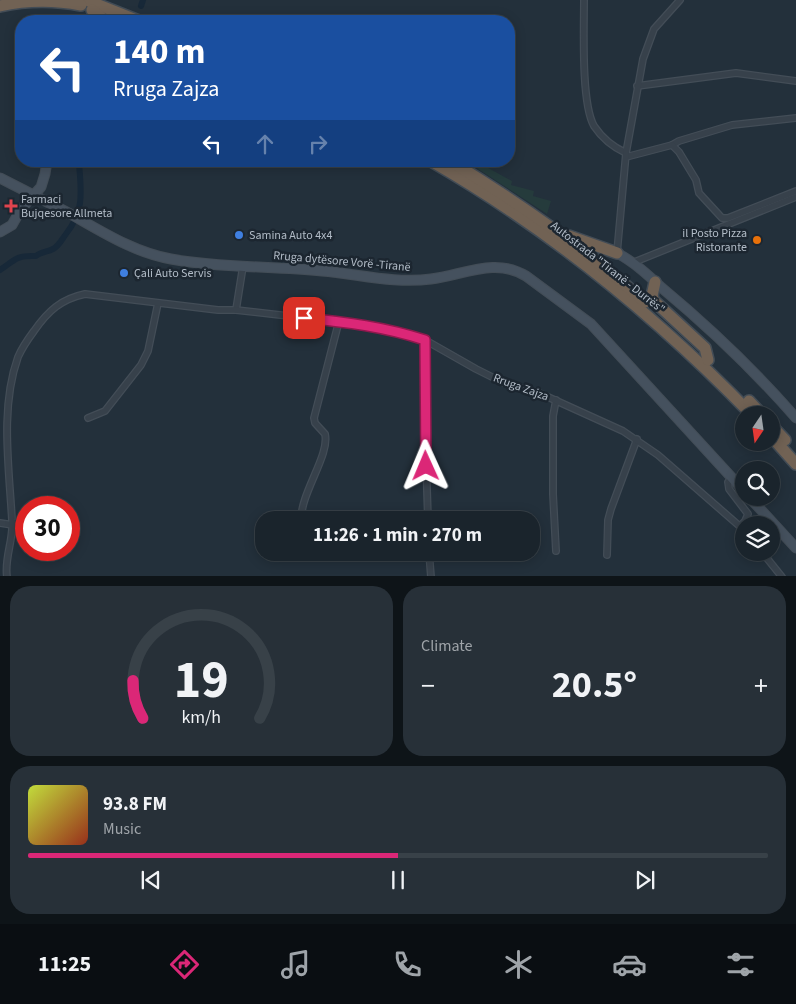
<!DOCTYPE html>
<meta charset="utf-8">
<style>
:root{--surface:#1a242c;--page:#273038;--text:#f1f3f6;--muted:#9fa4a9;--line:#384148;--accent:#db2777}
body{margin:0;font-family:"Source Sans 3",sans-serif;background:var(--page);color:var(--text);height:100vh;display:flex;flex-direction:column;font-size:19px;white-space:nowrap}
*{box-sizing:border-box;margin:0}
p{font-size:16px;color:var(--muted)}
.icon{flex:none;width:28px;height:28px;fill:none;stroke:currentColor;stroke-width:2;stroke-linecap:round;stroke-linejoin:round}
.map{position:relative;height:576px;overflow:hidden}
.side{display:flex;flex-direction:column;gap:10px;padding:10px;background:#0e1418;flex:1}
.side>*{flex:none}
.hud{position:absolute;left:15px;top:15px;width:500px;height:152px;border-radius:20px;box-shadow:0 2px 12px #0003,0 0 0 1px var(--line);background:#1a4fa0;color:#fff;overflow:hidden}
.needle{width:32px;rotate:193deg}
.buttons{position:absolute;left:735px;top:406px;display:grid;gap:10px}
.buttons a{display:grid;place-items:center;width:45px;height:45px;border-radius:50%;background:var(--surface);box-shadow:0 2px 12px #0003,0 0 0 1px var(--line);font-size:25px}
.speed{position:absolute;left:15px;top:496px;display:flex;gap:10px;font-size:25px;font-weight:700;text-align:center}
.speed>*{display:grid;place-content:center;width:65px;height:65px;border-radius:50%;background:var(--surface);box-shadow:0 2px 12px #0003,0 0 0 1px var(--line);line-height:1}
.speed .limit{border:8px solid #d22;background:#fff;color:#111}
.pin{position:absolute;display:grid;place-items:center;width:42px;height:42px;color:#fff;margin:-21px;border-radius:10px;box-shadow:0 2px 8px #0006}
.me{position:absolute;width:55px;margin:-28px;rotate:359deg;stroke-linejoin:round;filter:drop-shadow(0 0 4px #0008)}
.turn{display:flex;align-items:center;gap:18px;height:105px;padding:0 15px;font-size:22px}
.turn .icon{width:65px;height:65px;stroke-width:2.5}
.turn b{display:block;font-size:35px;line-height:42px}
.lanes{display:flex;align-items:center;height:48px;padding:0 15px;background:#0003;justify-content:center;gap:25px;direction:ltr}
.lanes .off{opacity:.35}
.big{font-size:38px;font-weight:700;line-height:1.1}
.side .card{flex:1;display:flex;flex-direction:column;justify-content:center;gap:8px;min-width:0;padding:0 18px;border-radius:20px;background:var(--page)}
.side .dial{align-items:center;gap:0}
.dial svg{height:130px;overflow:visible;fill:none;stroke:var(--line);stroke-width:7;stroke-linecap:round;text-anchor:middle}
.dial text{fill:var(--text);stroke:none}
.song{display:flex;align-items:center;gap:15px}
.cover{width:60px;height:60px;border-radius:8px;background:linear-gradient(135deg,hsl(70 70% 55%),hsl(10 70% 35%))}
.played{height:5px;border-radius:2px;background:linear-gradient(90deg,var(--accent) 50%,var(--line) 50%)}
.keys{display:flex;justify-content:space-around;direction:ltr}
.heat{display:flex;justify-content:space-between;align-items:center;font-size:28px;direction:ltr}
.side .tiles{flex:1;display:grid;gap:10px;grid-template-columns:1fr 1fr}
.card:last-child{grid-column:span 2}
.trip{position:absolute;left:255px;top:511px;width:285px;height:50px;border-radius:20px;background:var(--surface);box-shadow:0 2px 12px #0003,0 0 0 1px var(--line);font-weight:700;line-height:50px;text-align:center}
.dock{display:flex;height:80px;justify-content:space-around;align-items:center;background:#0a0e12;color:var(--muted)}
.dock .icon{width:35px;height:35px}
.dock .selected{color:var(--accent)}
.dock b{font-size:22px;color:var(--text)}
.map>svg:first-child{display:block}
</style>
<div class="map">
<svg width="796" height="577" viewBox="0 0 796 577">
<rect width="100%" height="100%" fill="#23303b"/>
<!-- green -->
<polygon fill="#253b3c" points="481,164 512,181 511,185 534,191 533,196 551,201 547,214 478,169"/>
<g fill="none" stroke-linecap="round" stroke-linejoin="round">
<!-- canal -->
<g stroke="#172838" stroke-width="6">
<polyline points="141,6 143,0"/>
<path d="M0,270C15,260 16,255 36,256C41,252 47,252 53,249C59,246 62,239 66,234C85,210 81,191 79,163"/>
</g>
<!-- street casing -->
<g stroke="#434d57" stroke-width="8">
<g id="street">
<path d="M584,0C584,29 581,103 594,126C602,138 613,147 626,153"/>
<polyline points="637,86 736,73 796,81"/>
<polyline points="672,145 679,141 732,125 796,118"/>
<polyline points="626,157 672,145 679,152 696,180 699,193 722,218 728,218 796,191"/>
<polyline points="617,253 626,153 643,59 654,29 680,0"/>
<polyline points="632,263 796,197"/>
<polyline points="236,310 243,266"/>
<polyline points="425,340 425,427 428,520"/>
<polyline points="88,418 105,411 141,365 148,351 158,303"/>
<polyline points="732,478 728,482 729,489 748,514 745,521 740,526"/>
<path d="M301,520C301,492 330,455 325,434L315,423L314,418L339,321"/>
<polyline points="0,523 13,525"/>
<polyline points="556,551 553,494 553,416 556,400"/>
<polyline points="429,552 431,577"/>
<polyline points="762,552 782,577"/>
<polyline points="607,555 608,520 611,509 637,439"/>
<path d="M7,577C4,558 14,539 12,520C9,466 0,408 18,357C22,348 28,339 34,331C48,311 61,299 85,294L218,310H236L367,325L387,329L425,340L476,369L504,383L537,392L623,431L658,455L744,530"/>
</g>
</g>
<!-- secondary casing -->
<g stroke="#434d57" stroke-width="11">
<g id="secondary">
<polyline points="83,21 83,20"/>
<path d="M0,178C25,191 50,203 74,216C104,233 136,253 171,259C220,268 272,266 322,271C358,274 395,284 431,279C463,275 496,257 526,276L591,324L744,491"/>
<polyline points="0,232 12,225 21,209 41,187 45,174 47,161"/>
<path d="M617,253C634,262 648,275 662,288C710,328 755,371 796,418"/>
<polyline points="750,498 796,548"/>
</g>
</g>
<!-- highway casing -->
<g stroke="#424c56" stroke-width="14">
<g id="highway">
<polyline points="86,0 139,21"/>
<path d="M0,6C27,0 54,0 81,5"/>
<polyline points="92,10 106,21"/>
<path d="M431,161C551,230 656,316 752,415"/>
<path d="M450,161C519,203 585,249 645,302"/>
<polyline points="569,236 617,253"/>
<polyline points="655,282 652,296 654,301 705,348 708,360"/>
<polyline points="749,401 762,415"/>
<polyline points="771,425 785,440"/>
<polyline points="771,436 796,464"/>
</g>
</g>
<!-- street -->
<use href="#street" stroke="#37414b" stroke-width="5.5"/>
<!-- secondary -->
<use href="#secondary" stroke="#45515e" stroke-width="9"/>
<!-- highway -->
<use href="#highway" stroke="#716254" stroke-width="11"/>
</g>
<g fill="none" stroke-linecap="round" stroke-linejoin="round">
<!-- route casing -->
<g stroke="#8e194d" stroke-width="12">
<path id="route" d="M304,318C346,322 385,327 425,340L426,466"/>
</g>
<!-- route -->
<use href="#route" stroke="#db2777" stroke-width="9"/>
</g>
<!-- markers -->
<path fill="#e0444e" stroke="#1c2630" stroke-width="2" d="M8.5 198.5h5v5h5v5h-5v5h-5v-5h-5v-5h5z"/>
<g fill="#3f7fe0" stroke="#1c2630" stroke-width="2">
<circle cx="239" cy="235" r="5"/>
<circle cx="124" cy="273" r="5"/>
</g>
<circle fill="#e8710a" stroke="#1c2630" stroke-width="2" cx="757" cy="240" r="5"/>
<g text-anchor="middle" stroke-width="5" stroke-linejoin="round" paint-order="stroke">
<!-- poi labels -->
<g font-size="12" fill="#b2bcc7" stroke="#1c2630" text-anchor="start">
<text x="21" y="203">Farmaci<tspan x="21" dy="14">Bujqesore Allmeta</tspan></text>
<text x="747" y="237" text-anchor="end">il Posto Pizza<tspan x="747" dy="14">Ristorante</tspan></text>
<text x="249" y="239">Samina Auto 4x4</text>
<text x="134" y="277">Çali Auto Servis</text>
</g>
<!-- street labels -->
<g font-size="12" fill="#b2bcc7" stroke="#1c2630">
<text transform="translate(342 261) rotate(5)" y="4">Rruga dytësore Vorë -Tiranë</text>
<text transform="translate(608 267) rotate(38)" y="4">Autostrada "Tiranë - Durrës"</text>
<text transform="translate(521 387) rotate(20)" y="4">Rruga Zajza</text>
</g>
</g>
</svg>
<div class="buttons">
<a><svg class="needle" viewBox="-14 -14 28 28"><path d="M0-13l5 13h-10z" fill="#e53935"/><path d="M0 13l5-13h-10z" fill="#9fa4a9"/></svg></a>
<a><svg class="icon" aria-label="search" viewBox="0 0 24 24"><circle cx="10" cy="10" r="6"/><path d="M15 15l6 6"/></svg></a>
<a><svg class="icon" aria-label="layers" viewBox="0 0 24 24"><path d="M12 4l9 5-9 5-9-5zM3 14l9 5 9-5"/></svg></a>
</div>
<div class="speed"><div class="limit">30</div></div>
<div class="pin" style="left:304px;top:318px;background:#d93025"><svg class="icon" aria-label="arrive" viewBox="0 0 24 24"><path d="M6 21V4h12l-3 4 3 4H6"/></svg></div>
<svg class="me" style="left:426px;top:466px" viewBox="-20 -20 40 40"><path d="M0-17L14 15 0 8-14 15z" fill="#db2777" stroke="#fff" stroke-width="4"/></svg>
<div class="trip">11:26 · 1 min · 270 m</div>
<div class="hud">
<div class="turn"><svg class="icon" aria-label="left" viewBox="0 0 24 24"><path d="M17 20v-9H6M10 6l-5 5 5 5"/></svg><div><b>140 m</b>Rruga Zajza</div></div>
<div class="lanes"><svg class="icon" aria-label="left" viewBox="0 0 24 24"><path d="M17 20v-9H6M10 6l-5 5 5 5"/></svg><svg class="icon off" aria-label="ahead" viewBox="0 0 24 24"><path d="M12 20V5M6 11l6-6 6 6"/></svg><svg class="icon off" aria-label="right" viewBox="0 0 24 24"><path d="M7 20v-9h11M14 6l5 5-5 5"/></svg></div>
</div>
</div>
<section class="side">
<div class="tiles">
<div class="card dial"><svg viewBox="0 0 100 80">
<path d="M14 69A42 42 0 1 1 86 69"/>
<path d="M14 69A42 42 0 0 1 8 46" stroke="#db2777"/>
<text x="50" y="56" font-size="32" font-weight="700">19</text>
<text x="50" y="72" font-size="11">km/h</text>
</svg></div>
<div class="card"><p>Climate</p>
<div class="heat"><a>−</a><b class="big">20.5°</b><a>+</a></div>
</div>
<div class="card">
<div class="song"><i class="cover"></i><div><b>93.8 FM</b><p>Music</p></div></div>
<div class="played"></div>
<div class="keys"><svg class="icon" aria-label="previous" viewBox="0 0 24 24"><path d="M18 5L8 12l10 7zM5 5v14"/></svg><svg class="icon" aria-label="pause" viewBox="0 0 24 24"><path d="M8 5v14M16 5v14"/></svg><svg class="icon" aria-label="next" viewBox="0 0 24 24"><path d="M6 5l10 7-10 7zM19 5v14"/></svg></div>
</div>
</div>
</section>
<nav class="dock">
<b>11:25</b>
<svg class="icon selected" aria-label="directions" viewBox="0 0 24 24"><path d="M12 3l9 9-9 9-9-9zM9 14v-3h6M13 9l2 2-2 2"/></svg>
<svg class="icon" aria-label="music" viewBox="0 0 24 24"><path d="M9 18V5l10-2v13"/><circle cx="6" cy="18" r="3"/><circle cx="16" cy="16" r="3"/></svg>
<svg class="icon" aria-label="phone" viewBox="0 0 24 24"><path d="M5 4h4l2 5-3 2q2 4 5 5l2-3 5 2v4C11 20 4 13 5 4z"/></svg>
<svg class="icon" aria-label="climate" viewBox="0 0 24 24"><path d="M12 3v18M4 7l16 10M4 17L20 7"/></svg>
<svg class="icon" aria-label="car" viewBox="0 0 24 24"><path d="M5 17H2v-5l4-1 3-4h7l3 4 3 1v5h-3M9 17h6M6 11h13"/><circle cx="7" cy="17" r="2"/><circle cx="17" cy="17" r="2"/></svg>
<svg class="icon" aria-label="filters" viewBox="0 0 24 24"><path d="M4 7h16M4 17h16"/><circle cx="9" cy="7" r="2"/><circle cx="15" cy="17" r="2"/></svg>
</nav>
